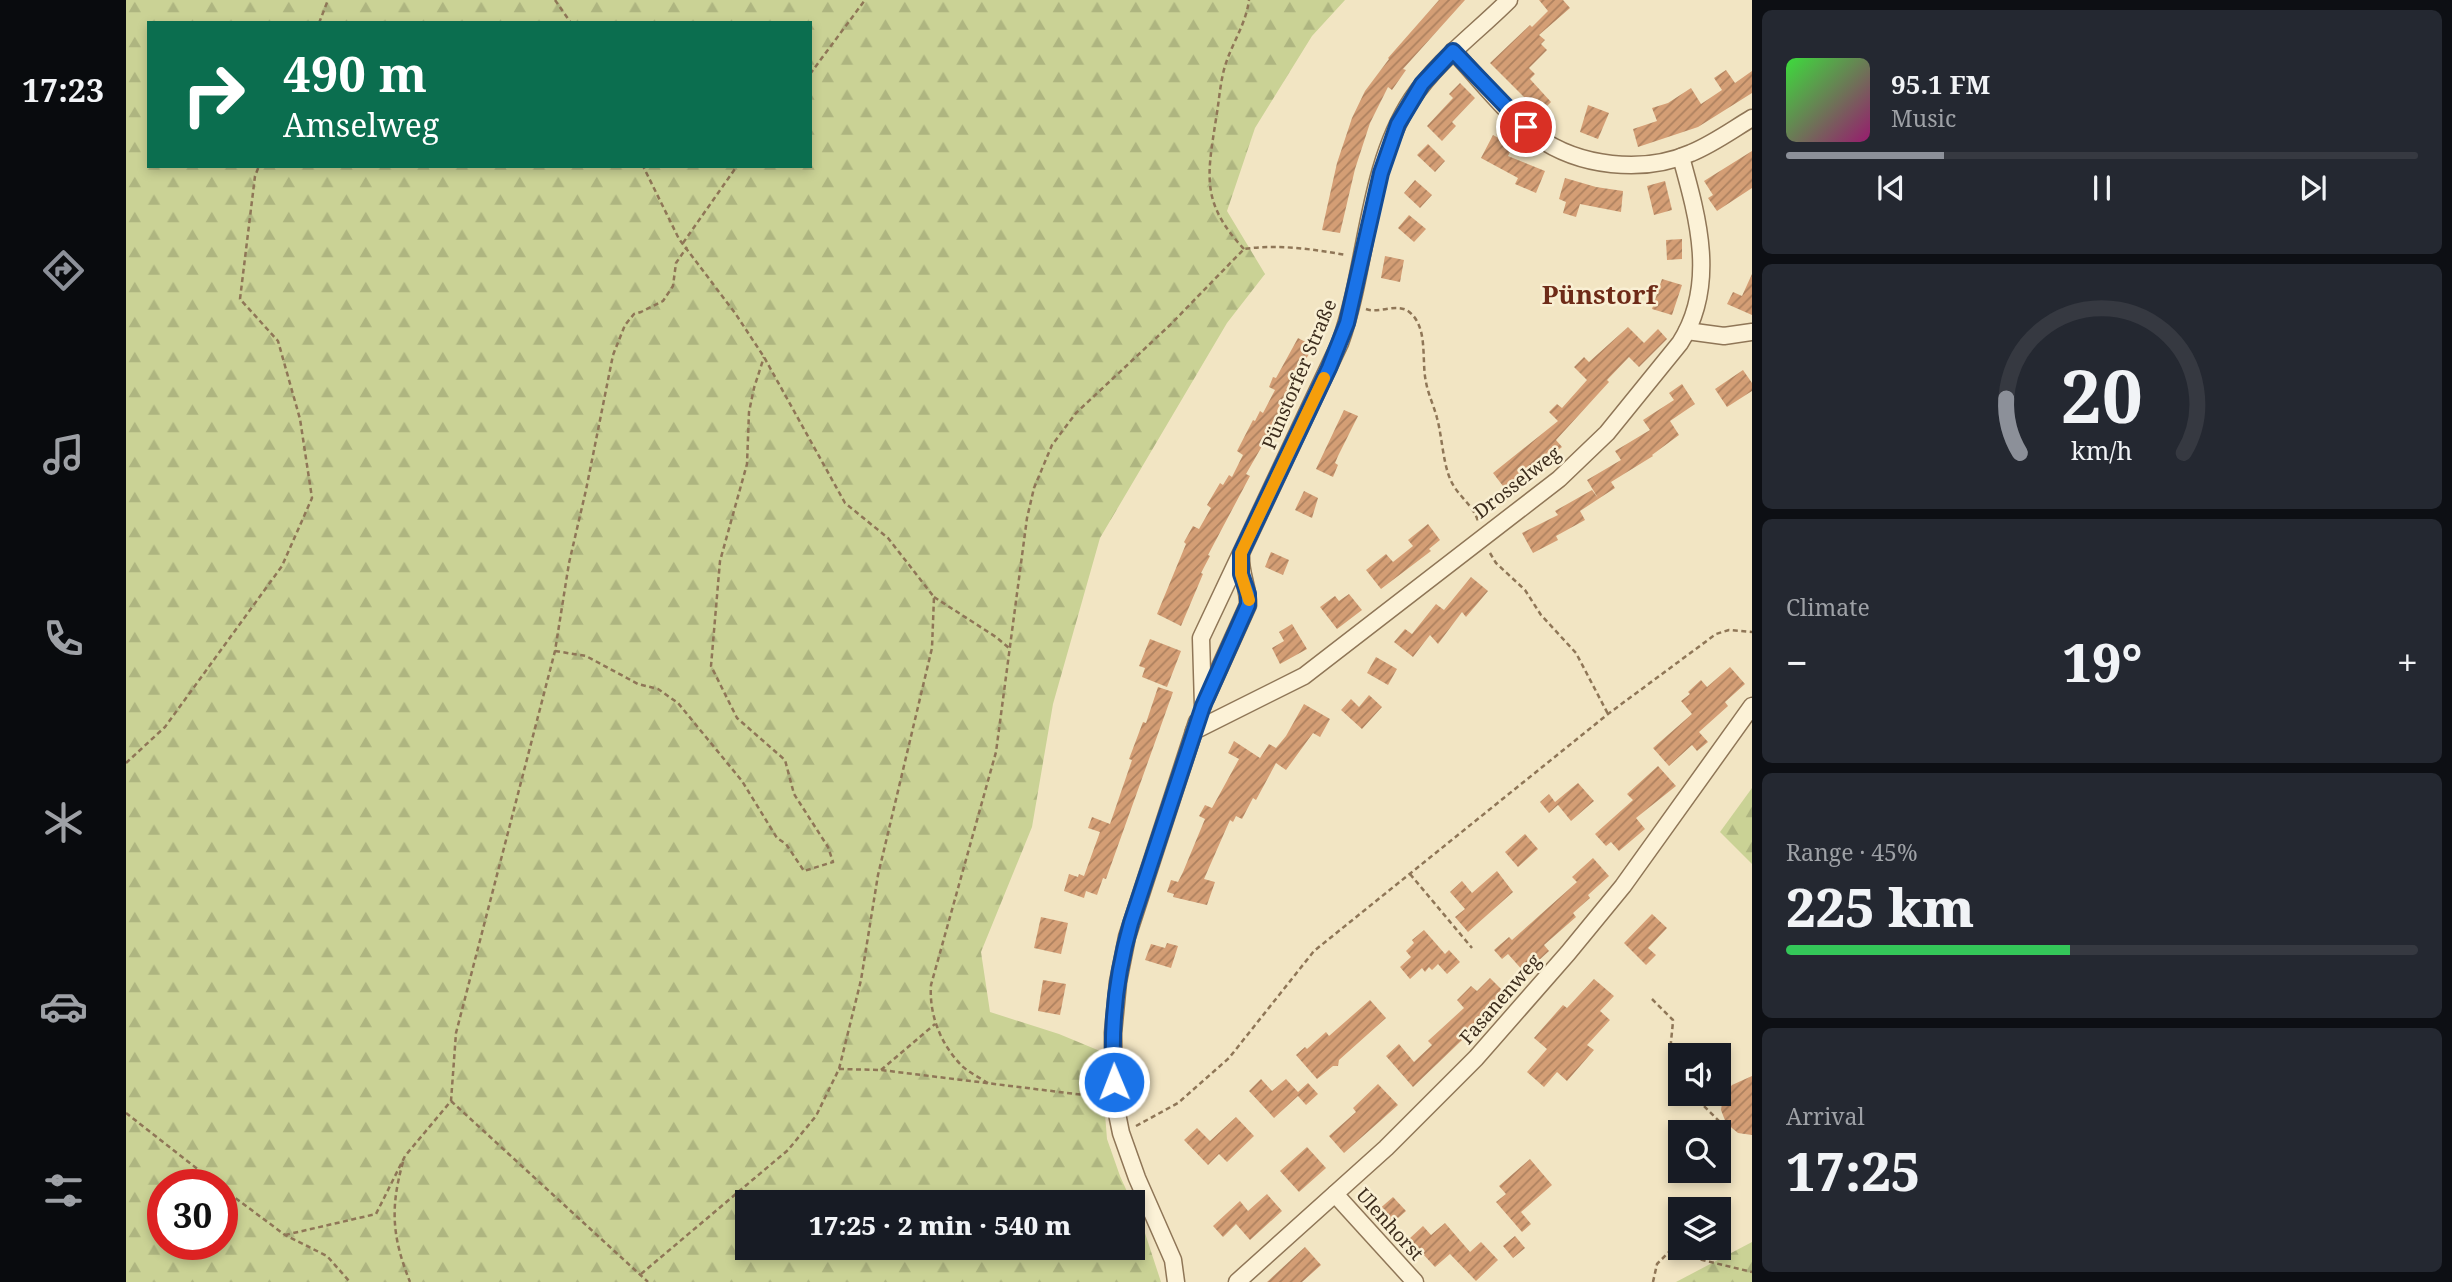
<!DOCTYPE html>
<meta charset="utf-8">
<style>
:root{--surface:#171b24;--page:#242831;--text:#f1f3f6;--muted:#9ea1a6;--line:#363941;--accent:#8c9099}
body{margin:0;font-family:"Noto Serif",serif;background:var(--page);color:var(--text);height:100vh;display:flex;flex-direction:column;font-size:26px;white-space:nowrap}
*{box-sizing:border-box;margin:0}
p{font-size:23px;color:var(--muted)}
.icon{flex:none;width:38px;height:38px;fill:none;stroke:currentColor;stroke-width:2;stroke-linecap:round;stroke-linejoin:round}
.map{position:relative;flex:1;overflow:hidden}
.details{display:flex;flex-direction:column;gap:10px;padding:10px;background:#0d0f14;width:700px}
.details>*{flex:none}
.banner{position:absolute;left:21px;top:21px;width:665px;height:147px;border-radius:0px;box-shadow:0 4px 10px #0003;background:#0b6e4f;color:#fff;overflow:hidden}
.fabs{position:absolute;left:1542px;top:1043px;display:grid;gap:14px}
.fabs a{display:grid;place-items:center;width:63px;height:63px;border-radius:0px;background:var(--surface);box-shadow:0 4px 10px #0003;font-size:35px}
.speed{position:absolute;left:21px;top:1169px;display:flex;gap:14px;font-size:35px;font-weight:700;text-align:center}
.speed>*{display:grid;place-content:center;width:91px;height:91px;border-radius:50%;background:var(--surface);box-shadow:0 4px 10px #0003;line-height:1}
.speed .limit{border:10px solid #d22;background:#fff;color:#111}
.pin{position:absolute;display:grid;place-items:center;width:60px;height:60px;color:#fff;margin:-30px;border:4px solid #fff;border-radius:50%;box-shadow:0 2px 7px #0007}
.me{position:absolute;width:77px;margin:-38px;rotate:359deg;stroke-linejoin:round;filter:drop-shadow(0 0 5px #0008)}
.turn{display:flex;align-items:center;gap:24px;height:147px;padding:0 21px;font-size:32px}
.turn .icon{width:91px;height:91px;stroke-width:2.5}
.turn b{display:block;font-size:49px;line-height:60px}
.big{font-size:52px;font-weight:800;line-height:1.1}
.details .widget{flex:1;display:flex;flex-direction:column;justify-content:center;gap:10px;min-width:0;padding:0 24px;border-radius:10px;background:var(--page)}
.details .dial{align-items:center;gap:0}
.dial svg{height:182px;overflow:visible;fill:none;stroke:var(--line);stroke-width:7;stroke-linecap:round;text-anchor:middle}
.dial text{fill:var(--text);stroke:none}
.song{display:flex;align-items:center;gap:21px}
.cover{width:84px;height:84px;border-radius:10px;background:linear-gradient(135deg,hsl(120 70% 55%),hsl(320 70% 35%))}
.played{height:7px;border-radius:4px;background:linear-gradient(90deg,var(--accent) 25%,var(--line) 25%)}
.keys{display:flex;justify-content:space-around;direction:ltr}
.heat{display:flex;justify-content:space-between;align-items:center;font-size:38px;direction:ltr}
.charge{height:10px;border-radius:5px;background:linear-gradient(90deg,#34c759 45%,var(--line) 0)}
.trip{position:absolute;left:609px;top:1190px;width:410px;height:70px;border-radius:0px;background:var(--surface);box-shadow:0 4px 10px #0003;font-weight:800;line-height:70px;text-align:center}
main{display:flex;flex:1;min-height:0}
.tab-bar{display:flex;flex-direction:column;width:126px;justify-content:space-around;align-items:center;background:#090b0e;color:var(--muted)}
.tab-bar .icon{width:49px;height:49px}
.tab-bar .current{color:var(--accent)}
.tab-bar b{font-size:32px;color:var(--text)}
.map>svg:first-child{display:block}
</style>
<main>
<nav class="tab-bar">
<b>17:23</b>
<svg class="icon current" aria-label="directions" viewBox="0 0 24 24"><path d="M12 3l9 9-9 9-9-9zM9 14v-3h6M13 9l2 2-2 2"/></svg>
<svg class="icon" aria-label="music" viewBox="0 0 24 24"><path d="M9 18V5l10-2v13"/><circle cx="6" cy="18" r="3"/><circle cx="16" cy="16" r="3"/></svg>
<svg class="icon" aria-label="phone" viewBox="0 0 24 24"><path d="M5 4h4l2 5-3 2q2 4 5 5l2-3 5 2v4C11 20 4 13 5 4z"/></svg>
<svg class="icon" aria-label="climate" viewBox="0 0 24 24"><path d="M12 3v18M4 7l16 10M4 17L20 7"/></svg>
<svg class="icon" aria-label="car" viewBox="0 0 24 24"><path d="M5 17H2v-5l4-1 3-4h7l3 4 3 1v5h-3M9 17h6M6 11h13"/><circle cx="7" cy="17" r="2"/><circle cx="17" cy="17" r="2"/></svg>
<svg class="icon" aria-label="filters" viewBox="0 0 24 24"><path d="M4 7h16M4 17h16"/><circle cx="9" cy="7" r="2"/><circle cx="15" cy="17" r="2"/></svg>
</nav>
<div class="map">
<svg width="1626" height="1282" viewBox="0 0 1626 1282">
<defs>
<pattern id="forest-firs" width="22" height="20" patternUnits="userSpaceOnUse" patternTransform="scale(1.75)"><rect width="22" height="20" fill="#cad295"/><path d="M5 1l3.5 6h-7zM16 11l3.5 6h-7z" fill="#aeb580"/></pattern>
<pattern id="building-hatch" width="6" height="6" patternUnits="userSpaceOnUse" patternTransform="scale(1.75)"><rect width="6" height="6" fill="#d49e75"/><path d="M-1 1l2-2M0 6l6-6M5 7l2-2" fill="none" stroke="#ad815f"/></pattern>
</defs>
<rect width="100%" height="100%" fill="#f2e5c3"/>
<!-- forest -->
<g fill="url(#forest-firs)" fill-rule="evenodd">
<path d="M0,0H1219L1186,36L1129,128L1101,211L1139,274L1101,323L974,538L927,704L906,827L855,952L864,1012L933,1034L974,1051L981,1139L994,1176L1017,1227L1035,1282H0ZM23,23H684V166H23ZM37,1185H96V1244H37ZM621,1202H1006V1248H621Z"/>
<polygon points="1626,788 1626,864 1594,832"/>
<polygon points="1626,1242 1626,1282 1550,1282"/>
</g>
<!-- building -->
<g fill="url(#building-hatch)">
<polygon points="1313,0 1339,0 1277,69 1280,70 1266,90 1262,87 1244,123 1229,169 1214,233 1196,230 1211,163 1226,118 1239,91 1263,59 1262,58"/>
<polygon points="1413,0 1437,0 1444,8 1413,35 1419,40 1415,44 1421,50 1403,68 1409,74 1404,79 1425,102 1414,113 1364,63 1404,25 1406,27 1422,11"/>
<polygon points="1600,70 1609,83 1626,71 1626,93 1572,127 1512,147 1507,129 1531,121 1526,108 1542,103 1565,88 1575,104 1596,90 1588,78"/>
<polygon points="1334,83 1349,98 1326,122 1330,126 1316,141 1301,126 1327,98 1323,94"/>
<polygon points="1462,105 1483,113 1472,139 1454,132"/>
<polygon points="1367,135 1387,146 1382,156 1419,171 1410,193 1389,184 1392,178 1355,158"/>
<polygon points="1302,144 1319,161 1309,172 1291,155"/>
<polygon points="1626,151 1626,188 1591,211 1582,198 1587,195 1578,181"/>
<polygon points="1439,178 1470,187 1497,191 1495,212 1454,204 1450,217 1437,213 1440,202 1433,199"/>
<polygon points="1289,180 1306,195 1294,208 1278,193"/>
<polygon points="1539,181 1546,210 1528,215 1521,186"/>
<polygon points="1283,215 1300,229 1288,242 1272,228"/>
<polygon points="1556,239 1556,259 1541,260 1540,240"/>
<polygon points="1259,256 1278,260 1274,282 1255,278"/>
<polygon points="1626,274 1626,315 1601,304 1607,292 1616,296"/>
<polygon points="1536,279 1556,285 1546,315 1526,309"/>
<polygon points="1502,327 1518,343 1532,329 1541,339 1513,367 1503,357 1481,380 1483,382 1430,440 1436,447 1380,490 1367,473 1432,421 1423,412 1431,404 1436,408 1461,380 1448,367 1458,357 1463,362"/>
<polygon points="1172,338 1187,346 1153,411 1155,413 1120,474 1124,476 1082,555 1084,556 1075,573 1077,574 1055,626 1031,614 1060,544 1058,542 1067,526 1073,529 1085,508 1081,505 1094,483 1097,485 1103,475 1106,477 1117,455 1111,451 1127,420 1129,421 1134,411 1137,413 1149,390 1143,387 1147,377 1150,378"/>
<polygon points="1617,370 1626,383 1626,391 1601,407 1589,389"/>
<polygon points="1556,384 1569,404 1544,421 1553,435 1526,455 1527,456 1485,482 1489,488 1454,511 1459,520 1430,536 1432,540 1407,553 1396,533 1432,515 1429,511 1466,490 1472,498 1461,480 1495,460 1489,451 1524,430 1517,420 1548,400 1543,393"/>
<polygon points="1218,410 1232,416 1212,456 1209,463 1212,465 1207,477 1190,469"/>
<polygon points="1178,491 1192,498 1186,518 1169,510"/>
<polygon points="1302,524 1314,540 1303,549 1305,551 1255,589 1240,570 1260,554 1267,562 1287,546 1282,540"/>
<polygon points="1145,552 1163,560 1157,575 1139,567"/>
<polygon points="1345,577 1362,591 1340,617 1336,612 1312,644 1304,635 1287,657 1268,642 1279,629 1286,634 1310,604 1318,610"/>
<polygon points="1223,594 1236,610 1211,629 1194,607 1209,596 1213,601"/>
<polygon points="1166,624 1181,649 1154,664 1146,648 1158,641 1153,632"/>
<polygon points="1024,639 1055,651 1041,687 1016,677 1019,668 1013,666"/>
<polygon points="1250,657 1271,669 1262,685 1241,673"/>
<polygon points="1604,667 1619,684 1599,702 1602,706 1573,732 1582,742 1571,751 1566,745 1543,766 1527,748 1566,714 1555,701 1564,694 1562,692 1575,680 1581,687"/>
<polygon points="1032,687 1047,692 980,879 977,878 971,895 960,891 958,898 938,891 943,874 952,877 953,874 958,876 974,832 962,828 966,817 984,824 1006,760 1003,759 1017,722 1020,723"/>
<polygon points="1243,695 1256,707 1236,729 1215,710 1225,699 1233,707"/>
<polygon points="1178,704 1204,719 1194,737 1187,733 1160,770 1150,763 1130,800 1127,798 1116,819 1110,816 1107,822 1104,820 1078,879 1089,882 1081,905 1047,897 1048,894 1041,892 1045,880 1052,882 1057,872 1079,819 1073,816 1079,805 1086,808 1113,759 1102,753 1108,741 1134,758 1143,744 1150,748 1160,736"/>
<polygon points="1532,766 1550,786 1510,818 1519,829 1493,851 1485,842 1480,846 1469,834 1507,800 1501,794"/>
<polygon points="1452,783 1468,801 1445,821 1432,805 1423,813 1414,802 1423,794 1429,802"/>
<polygon points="1399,834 1412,849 1392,867 1379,852"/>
<polygon points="1467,858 1483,876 1462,895 1464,898 1447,913 1450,917 1418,945 1423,951 1399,973 1382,954 1376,959 1368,950 1383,937 1386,940 1451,882 1446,877"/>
<polygon points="1371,871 1387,892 1342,932 1329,917 1339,909 1324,892 1336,881 1346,893"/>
<polygon points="1526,914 1541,928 1522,948 1530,955 1520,965 1498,943"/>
<polygon points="915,917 942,923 935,954 908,948"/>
<polygon points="1298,930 1319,954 1323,950 1334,962 1321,974 1312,964 1306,970 1303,967 1299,972 1296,968 1284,979 1274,967 1285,957 1280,951 1288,943 1286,940"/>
<polygon points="1041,943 1052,946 1045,968 1019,960 1025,944 1039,948"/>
<polygon points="1364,978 1382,996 1287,1087 1260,1056 1273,1044 1288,1062 1306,1045 1302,1041 1338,1008 1331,1000 1345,986 1351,991"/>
<polygon points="1468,979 1488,996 1474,1011 1484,1020 1461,1045 1468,1050 1441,1081 1431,1072 1418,1087 1401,1072 1421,1049 1408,1038 1437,1005 1441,1008"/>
<polygon points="917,980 940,984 934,1015 912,1011"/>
<polygon points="1244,1000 1260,1018 1213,1060 1212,1066 1207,1066 1191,1079 1170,1055 1179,1047 1181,1049 1200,1032 1203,1036"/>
<polygon points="1626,1076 1626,1135 1612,1133 1600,1123 1595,1110 1597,1096 1606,1085"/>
<polygon points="1135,1079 1146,1091 1160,1079 1172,1092 1182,1083 1192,1094 1180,1105 1172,1096 1148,1118 1123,1091"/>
<polygon points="1252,1084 1272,1105 1218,1153 1203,1136 1230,1112 1227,1108"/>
<polygon points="1110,1117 1128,1136 1101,1162 1093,1154 1082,1165 1058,1140 1071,1128 1084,1141"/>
<polygon points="1181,1147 1200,1168 1173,1192 1154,1171"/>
<polygon points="1404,1159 1426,1185 1395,1212 1405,1224 1396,1232 1370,1202 1380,1194 1373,1186"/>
<polygon points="1141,1194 1156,1211 1124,1240 1110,1224 1097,1237 1087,1226 1114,1201 1122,1211"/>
<polygon points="1267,1197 1280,1211 1264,1225 1251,1211"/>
<polygon points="1319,1223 1344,1252 1355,1242 1372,1260 1350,1281 1324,1254 1309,1267 1283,1239 1297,1226 1305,1235"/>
<polygon points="1389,1236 1399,1248 1387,1258 1377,1246"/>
<polygon points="1179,1247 1195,1265 1176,1282 1141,1282"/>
</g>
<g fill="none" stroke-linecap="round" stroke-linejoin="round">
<!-- minor casing -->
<g stroke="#8f7657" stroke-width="19">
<g id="minor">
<path d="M1327,51C1354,79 1379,113 1410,136C1453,167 1517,174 1565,153C1587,144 1606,130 1626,118"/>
<polyline points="1561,331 1598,336 1626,332"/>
<path d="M1080,698L1122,605C1123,589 1114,574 1115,556"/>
<path d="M1077,706L1075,638L1214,343C1242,265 1240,169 1286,99C1312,60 1350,33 1383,0"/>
<path d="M1068,731L1178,676L1433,479L1481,433L1554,343C1591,285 1572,218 1555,157"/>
<polyline points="1209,1194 1289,1282"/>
<polyline points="1050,1282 1047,1260 1011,1178 995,1133 988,1099 987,1033 992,982 1001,937 1071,722"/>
<polyline points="1111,1282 1260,1148 1350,1058 1442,953 1497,886 1626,706"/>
</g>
</g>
<!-- path -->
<g stroke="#8f7657" stroke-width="2.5" stroke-dasharray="5 3.5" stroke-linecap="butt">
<polyline points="429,0 445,23"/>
<polyline points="193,23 202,0"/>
<polyline points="684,74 739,0"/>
<polyline points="557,243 611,166"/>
<path d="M1118,249C1075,203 1081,177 1090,119C1093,102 1094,83 1099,66C1106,43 1120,24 1123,0"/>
<path d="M1240,309C1253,314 1270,303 1282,311C1303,326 1295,360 1300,382C1302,394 1308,406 1311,418C1316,436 1317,464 1325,481C1332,496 1347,505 1352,521"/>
<polyline points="1364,553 1370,563 1399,590 1415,615 1450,653 1482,714"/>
<polyline points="808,597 870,637 883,648"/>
<polyline points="429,651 460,656 512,684 532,689 552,703 616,781 651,838 660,844 678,871 707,862 702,847 668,794 659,760 611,718 585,666 594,561 621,464 623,412 628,388 638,357"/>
<polyline points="0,763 39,727 156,566 186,498 174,419 152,341 114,299 129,176 133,166"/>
<polyline points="1284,874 1346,948"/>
<path d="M1526,999L1547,1020C1546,1040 1539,1066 1554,1082"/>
<polyline points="713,1069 755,1070 974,1097"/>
<polyline points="755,1070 809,1024"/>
<path d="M862,1083C854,1078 842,1072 835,1065C814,1043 803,1014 805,985L870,752L901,518L908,488L926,445L950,413L1044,325L1118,249C1152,244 1186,249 1220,255"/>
<polyline points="1566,1094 1603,1131"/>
<polyline points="325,1101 522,1282"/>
<polyline points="0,1113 92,1185"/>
<polyline points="1010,1126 1052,1103 1103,1058 1188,951 1482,714 1590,634 1603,630 1626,632"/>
<path d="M277,1162C264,1208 266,1237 284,1282"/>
<polyline points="96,1188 159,1235 201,1256 224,1282"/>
<polyline points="159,1235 250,1214 279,1156 325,1101 330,1033 429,651 443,563 460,490 487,355 499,325 508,314 515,312 537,301 547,286 550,263 561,247"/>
<polyline points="515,1274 662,1150 690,1116 713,1069 735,980 752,875 806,648 808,597 762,538 719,503 638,357 609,313 553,239 517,166"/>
<polyline points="1527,1282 1531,1264 1543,1252 1626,1272"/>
</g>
<!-- minor -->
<use href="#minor" stroke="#fcf2d7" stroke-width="16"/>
</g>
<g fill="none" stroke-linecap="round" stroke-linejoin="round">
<!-- route casing -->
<g stroke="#114b97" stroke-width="18">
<path id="route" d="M988,1082C984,1028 990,975 1005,923L1077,706L1122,605V594L1115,574V553L1203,368L1221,323L1255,173L1272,124L1296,84L1327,51L1400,127"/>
</g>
<!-- route -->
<use href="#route" stroke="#1a73e8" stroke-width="12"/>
<!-- slow -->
<polyline stroke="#f59e0b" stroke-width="12" points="1123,600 1115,574 1115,553 1198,378"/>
</g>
<g text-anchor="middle" stroke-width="5" stroke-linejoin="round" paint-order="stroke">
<!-- street labels -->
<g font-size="19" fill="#3d2d1d" stroke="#f9efd3">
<text transform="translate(1173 374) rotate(-67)" y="7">Pünstorfer Straße</text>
<text transform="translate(1391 482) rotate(-38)" y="7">Drosselweg</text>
<text transform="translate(1374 999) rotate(-49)" y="7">Fasanenweg</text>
<text transform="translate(1264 1224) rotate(48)" y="7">Ulenhorst</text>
</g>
<!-- district labels -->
<g font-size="26" font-weight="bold" fill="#6e2b18" stroke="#f9efd3">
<text x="1473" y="304">Pünstorf</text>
</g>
</g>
</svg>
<div class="fabs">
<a><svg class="icon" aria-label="sound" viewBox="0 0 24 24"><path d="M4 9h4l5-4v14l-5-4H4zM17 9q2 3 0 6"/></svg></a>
<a><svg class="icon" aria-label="search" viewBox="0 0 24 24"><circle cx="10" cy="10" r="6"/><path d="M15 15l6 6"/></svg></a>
<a><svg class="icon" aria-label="layers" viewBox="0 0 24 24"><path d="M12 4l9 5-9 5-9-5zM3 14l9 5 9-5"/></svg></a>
</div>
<div class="speed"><div class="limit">30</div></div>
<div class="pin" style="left:1400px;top:127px;background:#d93025"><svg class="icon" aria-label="arrive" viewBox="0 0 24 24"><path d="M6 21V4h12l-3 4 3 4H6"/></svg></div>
<svg class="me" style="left:988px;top:1082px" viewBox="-20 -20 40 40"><circle r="17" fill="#1a73e8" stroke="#fff" stroke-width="3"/><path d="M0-11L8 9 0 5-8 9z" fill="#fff"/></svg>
<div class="trip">17:25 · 2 min · 540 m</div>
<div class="banner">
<div class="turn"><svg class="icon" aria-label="right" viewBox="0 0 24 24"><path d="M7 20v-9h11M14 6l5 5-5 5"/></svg><div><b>490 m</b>Amselweg</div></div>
</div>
</div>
<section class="details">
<div class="widget">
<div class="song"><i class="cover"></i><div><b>95.1 FM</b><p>Music</p></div></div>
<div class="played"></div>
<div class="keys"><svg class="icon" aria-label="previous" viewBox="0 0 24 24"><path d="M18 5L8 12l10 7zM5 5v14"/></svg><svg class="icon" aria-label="pause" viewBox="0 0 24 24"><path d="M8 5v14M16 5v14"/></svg><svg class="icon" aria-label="next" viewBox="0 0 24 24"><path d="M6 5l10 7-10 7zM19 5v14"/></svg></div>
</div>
<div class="widget dial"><svg viewBox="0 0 100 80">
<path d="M14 69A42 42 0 1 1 86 69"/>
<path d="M14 69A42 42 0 0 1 8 45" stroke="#8c9099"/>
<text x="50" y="56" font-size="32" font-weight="700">20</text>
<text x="50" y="72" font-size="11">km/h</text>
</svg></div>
<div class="widget"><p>Climate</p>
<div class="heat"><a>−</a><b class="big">19°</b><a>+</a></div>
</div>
<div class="widget"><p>Range · 45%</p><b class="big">225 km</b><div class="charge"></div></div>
<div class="widget"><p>Arrival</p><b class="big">17:25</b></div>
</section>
</main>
